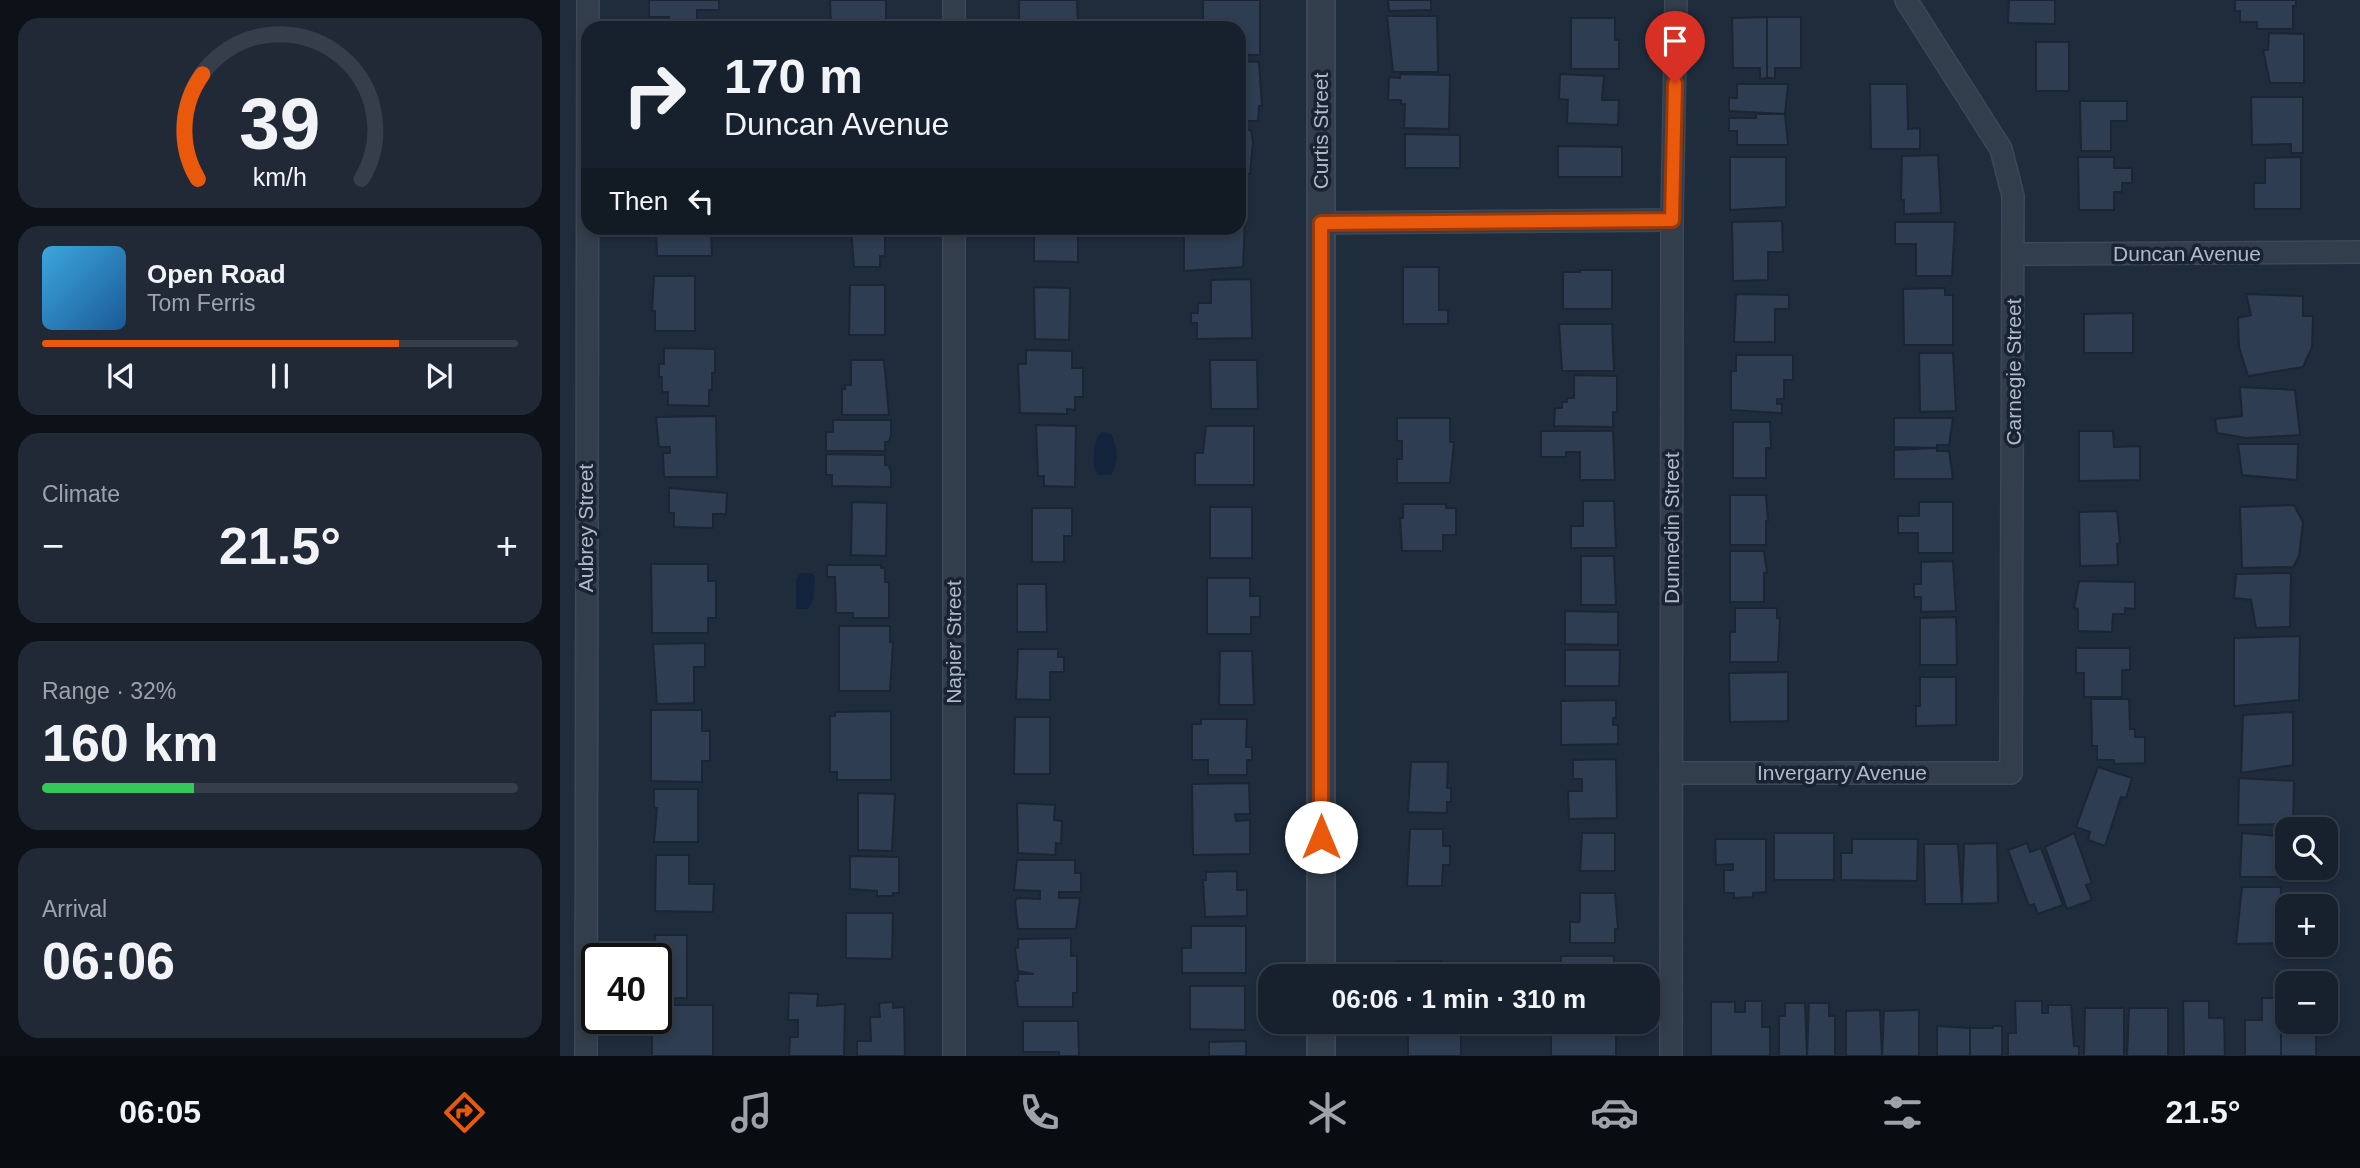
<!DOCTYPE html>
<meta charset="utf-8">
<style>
:root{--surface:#17212d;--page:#202935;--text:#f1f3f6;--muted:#9ea3aa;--line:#363e49;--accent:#ea580c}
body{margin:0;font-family:Helvetica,sans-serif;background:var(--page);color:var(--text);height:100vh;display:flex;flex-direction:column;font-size:26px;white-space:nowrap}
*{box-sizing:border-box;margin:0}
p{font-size:23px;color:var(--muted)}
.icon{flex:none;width:38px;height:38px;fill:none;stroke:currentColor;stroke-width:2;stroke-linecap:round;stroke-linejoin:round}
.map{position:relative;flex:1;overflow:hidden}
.details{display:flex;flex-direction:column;gap:18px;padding:18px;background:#0d1219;width:560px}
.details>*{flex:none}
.guide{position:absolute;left:21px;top:21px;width:665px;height:214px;border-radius:21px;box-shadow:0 4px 10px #0003,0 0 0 2px var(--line);background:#17212d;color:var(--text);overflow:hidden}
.fabs{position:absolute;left:1715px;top:817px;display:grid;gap:14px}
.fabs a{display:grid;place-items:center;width:63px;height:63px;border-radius:14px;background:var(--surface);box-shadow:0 4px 10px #0003,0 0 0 2px var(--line);font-size:35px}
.speed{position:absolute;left:21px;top:943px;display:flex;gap:14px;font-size:35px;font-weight:700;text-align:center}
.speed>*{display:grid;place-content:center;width:91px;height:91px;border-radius:50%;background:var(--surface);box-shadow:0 4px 10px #0003,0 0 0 2px var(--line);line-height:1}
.speed .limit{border:4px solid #111;border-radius:10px;background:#fff;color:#111}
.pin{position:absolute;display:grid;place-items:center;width:60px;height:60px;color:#fff;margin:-72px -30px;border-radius:50% 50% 50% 0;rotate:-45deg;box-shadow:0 0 7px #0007}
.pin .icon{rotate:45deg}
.me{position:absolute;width:77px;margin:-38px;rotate:0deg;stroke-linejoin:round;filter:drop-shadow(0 0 5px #0008)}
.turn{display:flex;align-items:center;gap:24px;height:147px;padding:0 28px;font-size:32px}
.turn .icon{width:91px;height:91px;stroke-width:2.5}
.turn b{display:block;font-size:49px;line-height:60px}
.then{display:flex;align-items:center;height:66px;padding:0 28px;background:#0003;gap:14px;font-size:26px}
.big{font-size:52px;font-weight:700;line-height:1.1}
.details .tile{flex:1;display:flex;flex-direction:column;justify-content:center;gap:10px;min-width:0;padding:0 24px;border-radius:21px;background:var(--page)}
.details .dial{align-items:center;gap:0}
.dial svg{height:182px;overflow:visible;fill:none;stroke:var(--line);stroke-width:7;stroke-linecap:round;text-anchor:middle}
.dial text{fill:var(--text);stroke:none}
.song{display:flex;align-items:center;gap:21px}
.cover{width:84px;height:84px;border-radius:10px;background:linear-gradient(135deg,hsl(200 70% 55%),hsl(210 70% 35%))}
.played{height:7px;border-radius:4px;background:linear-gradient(90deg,var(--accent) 75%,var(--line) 75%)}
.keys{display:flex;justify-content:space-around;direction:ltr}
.heat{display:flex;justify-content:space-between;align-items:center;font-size:38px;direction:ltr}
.charge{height:10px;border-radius:5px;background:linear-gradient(90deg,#34c759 32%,var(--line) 0)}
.trip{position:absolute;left:698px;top:964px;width:402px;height:70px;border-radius:21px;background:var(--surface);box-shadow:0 4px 10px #0003,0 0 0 2px var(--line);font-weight:700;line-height:70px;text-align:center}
.tab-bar{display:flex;height:112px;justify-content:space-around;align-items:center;background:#090d12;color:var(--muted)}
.tab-bar .icon{width:49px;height:49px}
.tab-bar .on{color:var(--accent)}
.tab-bar b{font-size:32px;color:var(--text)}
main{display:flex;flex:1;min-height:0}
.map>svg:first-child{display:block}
</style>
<main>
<section class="details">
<div class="tile dial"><svg viewBox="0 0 100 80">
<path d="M14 69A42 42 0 1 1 86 69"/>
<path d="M14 69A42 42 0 0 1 16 23" stroke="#ea580c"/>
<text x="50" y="56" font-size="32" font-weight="700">39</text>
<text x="50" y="72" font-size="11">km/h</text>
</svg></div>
<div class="tile">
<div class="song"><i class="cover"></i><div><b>Open Road</b><p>Tom Ferris</p></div></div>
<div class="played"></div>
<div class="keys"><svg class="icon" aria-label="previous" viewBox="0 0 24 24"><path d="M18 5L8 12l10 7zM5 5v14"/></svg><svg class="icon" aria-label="pause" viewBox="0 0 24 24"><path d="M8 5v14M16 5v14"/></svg><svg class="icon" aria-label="next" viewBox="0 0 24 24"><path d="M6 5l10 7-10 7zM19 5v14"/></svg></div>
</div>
<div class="tile"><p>Climate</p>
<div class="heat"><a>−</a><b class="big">21.5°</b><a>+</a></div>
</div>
<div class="tile"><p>Range · 32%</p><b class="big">160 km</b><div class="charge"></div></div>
<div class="tile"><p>Arrival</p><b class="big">06:06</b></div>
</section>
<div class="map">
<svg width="1800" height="1056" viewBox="0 0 1800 1056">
<rect width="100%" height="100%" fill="#1f2c3c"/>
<!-- water -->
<g fill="#12233b">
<path d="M542,432L551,434C558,447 559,462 551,475H538C531,465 532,440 542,432Z"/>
<polygon points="241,573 251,573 255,577 253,601 248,609 236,609 236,579"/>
</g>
<!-- building -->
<g fill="#2e3d51" stroke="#1b2533" stroke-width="2">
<polygon points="89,0 159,0 159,10 137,10 137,25 158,25 158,28 91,28 91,20 109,20 109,17 89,17"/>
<polygon points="270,0 326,0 326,28 271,28"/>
<polygon points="459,0 517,0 518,28 459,28"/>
<polygon points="643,0 700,0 700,55 679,55 679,28 643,28"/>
<polygon points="828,0 871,0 871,10 829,11"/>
<polygon points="1449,0 1495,0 1495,24 1448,23"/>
<polygon points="1675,0 1736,0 1736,6 1733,6 1733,29 1697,29 1697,22 1680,22 1680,11 1675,11"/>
<polygon points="827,16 877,16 878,72 833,72"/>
<polygon points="1207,17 1241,17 1241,68 1215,68 1215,78 1207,78"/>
<polygon points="1207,17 1207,78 1200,79 1200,68 1173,68 1172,18"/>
<polygon points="1011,18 1055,18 1055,40 1059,40 1059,69 1011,69"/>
<polygon points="1709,33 1744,34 1744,83 1710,83 1703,50 1708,50"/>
<rect x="1476" y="42" width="33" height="49"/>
<polygon points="679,61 699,62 702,106 699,106 698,121 679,121"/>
<polygon points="840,74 890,75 889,129 844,128 845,104 841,104 841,100 828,100 829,77 840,78"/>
<polygon points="1000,74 1044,76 1042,100 1059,100 1058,125 1007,123 1008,100 999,99"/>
<polygon points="1177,84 1228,84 1225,114 1169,111 1169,98 1177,98"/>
<polygon points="1310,84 1347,84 1348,129 1360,128 1360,149 1311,149"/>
<polygon points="1691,97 1743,97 1743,153 1731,153 1731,144 1692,145"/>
<polygon points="1520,101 1567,101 1567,121 1551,121 1551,151 1521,151"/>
<polygon points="1196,114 1225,114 1228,145 1177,145 1177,131 1169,131 1169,118 1196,118"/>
<polygon points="679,130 691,130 693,142 690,174 679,174"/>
<polygon points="845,134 900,135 900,168 845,168"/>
<polygon points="998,146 1062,147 1062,177 998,177"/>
<polygon points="1378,155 1381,213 1344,214 1344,200 1341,200 1342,156"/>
<polygon points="1170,157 1226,157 1226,207 1170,210"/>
<polygon points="1518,157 1554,157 1554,168 1572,168 1572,183 1562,183 1562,192 1554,192 1554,210 1519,210"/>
<polygon points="1741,157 1741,209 1694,209 1694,183 1705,183 1705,158"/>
<polygon points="679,206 683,206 685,218 683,267 624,271 624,229 679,228"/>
<polygon points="1222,221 1223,252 1208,252 1208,280 1173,281 1172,222"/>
<polygon points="1335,222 1395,222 1392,276 1356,276 1356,244 1335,244"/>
<polygon points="96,228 151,228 152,256 97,256"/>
<polygon points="291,228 328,228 328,232 325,232 325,256 320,256 320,267 294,267"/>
<polygon points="478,228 518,228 518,262 474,261 474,236 477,236"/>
<polygon points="843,267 879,267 879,310 888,310 888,324 843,324"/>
<polygon points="1020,270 1052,270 1052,309 1003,309 1003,272 1020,272"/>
<polygon points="94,276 135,276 135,331 95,331 95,311 92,311"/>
<polygon points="691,279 692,338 637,339 637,323 631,323 631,313 638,313 638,303 651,303 651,280"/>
<polygon points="290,285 325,285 325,335 289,335"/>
<polygon points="474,287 510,288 509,340 475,339"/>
<polygon points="1385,288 1385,295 1393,295 1393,345 1344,345 1343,289"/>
<polygon points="1176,294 1229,295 1229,309 1215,309 1215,342 1174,342"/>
<polygon points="1686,294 1743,296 1743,316 1753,316 1752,347 1743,367 1688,376 1679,347 1678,318 1691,315"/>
<polygon points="1573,313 1573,353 1524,353 1524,314"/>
<polygon points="999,324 1052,324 1054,371 1002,371"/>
<polygon points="104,348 155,349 155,373 152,373 152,390 149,390 149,406 108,405 108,392 102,392 102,377 99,377 99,364 104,364"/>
<polygon points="466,350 512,351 512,368 523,368 523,397 515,397 515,410 507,409 507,414 460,413 458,364 466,364"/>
<polygon points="1359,353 1393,353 1396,411 1360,412"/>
<polygon points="1176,355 1233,355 1233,380 1224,380 1224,399 1217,399 1217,404 1222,404 1222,413 1171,410 1171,371 1176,371"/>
<polygon points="291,360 324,360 329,415 282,415 282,389 285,389 285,385 291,385"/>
<polygon points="650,360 697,360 698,409 651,409"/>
<polygon points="1014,375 1057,376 1057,412 1053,412 1053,427 994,426 995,408 1002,408 1002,402 1007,402 1007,398 1014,398"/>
<polygon points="1680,387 1735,390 1740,435 1686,438 1657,433 1655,419 1682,416"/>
<polygon points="156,416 157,477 104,477 103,453 110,453 110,447 99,447 96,417"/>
<polygon points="837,418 890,418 890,442 894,442 890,483 837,483 837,459 842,459 842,441 837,441"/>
<polygon points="1334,418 1393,418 1389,445 1377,445 1377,448 1334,447"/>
<polygon points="273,420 331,420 331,435 329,442 325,442 325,451 266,451 266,432 273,432"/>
<polygon points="1173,422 1210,422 1211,448 1206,448 1206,478 1173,478"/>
<polygon points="476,425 516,426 515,487 484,486 484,476 478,476"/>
<polygon points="646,426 694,426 694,485 635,485 635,453 643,453"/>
<polygon points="981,431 1053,431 1055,480 1020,480 1020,452 1006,452 1006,457 981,457"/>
<polygon points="1519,431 1553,431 1554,447 1580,446 1580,480 1519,481"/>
<polygon points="1678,444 1738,444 1737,480 1682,475"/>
<polygon points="1377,448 1377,451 1389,451 1393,479 1334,479 1334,450"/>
<polygon points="266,454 325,455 325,465 328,465 331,471 331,487 272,486 272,475 266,475"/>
<polygon points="109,488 167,493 166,514 153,514 153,528 114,527 114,513 109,513"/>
<polygon points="1170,495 1206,495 1208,521 1206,521 1206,545 1170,545"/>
<polygon points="1023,501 1054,501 1056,548 1011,548 1011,526 1023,526"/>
<polygon points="292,502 327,503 326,556 291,555"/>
<polygon points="1359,502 1393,502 1393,553 1358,553 1358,533 1338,533 1338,516 1359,516"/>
<polygon points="843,504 886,504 886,508 896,508 896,535 883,535 883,551 842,551 840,518 843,518"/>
<polygon points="1734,505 1743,522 1739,556 1733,567 1682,568 1680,507"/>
<rect x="650" y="507" width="42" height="51"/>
<polygon points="472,508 512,508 512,536 504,536 504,562 472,562"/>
<polygon points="1557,511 1560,543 1557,544 1558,565 1520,566 1519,512"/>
<polygon points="1170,551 1204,551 1207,573 1204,573 1204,602 1170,602"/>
<polygon points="1021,556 1054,556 1056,605 1021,605"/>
<polygon points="1393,561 1396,611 1361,612 1361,597 1354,597 1354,584 1361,584 1361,562"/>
<polygon points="91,564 148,564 148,581 156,581 156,618 148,618 148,633 92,633"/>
<polygon points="267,565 321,565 321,568 325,568 325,582 329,582 329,618 293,618 293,613 276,613 275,577 267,577"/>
<polygon points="1731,573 1730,627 1696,628 1691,600 1674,598 1676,574"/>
<polygon points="647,578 690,578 690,596 700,596 700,617 691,617 691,634 647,634"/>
<polygon points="1519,581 1575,582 1575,609 1565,608 1565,614 1553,614 1552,632 1518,631 1518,609 1514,608"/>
<polygon points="457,584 486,584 487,632 457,632"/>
<polygon points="1175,608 1217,608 1217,618 1220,618 1218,662 1170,662 1170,632 1175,632"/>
<polygon points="1005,611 1058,612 1058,645 1005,644"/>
<polygon points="1396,617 1397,665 1360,665 1360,618"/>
<polygon points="279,626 330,626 330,642 333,642 330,691 279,691"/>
<polygon points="1740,636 1739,700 1674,706 1674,638"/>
<polygon points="145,643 145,667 134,667 134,703 97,704 93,644"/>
<polygon points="1516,648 1570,648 1570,670 1562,670 1562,697 1524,697 1524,673 1516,673"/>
<polygon points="458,649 498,649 498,657 504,657 504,672 490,672 490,700 456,699"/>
<polygon points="1005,650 1060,650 1059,686 1005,686"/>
<polygon points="660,651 692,651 694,705 659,705"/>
<polygon points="1228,672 1228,721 1170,722 1169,673"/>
<polygon points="1360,677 1396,677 1396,725 1356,726 1356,706 1360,706"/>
<polygon points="1531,699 1569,699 1570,729 1575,729 1575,737 1585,737 1585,763 1554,764 1554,760 1537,760 1537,746 1532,746"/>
<polygon points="1056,700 1056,718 1053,718 1053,725 1058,725 1058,744 1001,745 1001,701"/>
<polygon points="91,710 142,710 142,731 150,731 150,761 142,761 142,782 91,781"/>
<polygon points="331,711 331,780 277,780 277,772 270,772 270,716 275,716 275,712"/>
<polygon points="1733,712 1733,765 1681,773 1683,715"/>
<polygon points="455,717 490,717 490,774 454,774"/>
<polygon points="641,719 687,719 686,747 692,747 692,760 687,760 687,775 648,775 648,760 632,760 632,724 641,724"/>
<polygon points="1056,759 1057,818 1009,819 1008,791 1022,791 1022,779 1013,779 1013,760"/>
<polygon points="851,762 888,762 887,788 891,788 891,802 887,802 887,813 848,812"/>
<polygon points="1538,767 1572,778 1566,798 1561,797 1545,846 1528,840 1530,832 1516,827"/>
<polygon points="1679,778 1734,781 1733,824 1678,825"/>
<polygon points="689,783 690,814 675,814 676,821 690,820 690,854 633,855 632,784"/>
<polygon points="94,789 138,789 138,842 94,842 97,808 94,808"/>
<polygon points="298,793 335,794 332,851 298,850"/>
<polygon points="457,803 495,805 494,820 502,821 501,844 496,843 495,855 458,853"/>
<polygon points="850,829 883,829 883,846 890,846 890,865 883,865 882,886 847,886"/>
<polygon points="1022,833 1055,833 1055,871 1020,871"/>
<rect x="1214" y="833" width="60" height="47"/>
<polygon points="1514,833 1532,883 1526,885 1532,900 1507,909 1485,847"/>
<polygon points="1682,833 1718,836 1717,877 1680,877"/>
<polygon points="1155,839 1206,839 1206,892 1193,893 1193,897 1174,898 1174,893 1164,893 1164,870 1173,870 1173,864 1156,865"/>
<polygon points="1292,839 1358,839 1357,881 1281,880 1281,853 1292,853"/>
<polygon points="1437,843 1438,903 1402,904 1404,844"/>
<polygon points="1467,843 1470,852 1481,848 1503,905 1478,914 1474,904 1469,906 1448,850"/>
<polygon points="1364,844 1398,844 1402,904 1365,904"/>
<polygon points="96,855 129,855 129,884 154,884 153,912 95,911"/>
<polygon points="290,856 339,857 339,893 333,893 333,896 317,896 317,891 290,889"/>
<polygon points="457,860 515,860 515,873 521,873 521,892 499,892 499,898 520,898 516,929 458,929 455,901 457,898 480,899 480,891 454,890"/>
<polygon points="677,871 677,890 687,890 687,916 645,917 643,880 646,880 646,872"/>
<polygon points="1682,887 1721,887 1720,943 1676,944"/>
<polygon points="1020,893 1055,893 1058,929 1055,929 1055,943 1010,943 1010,922 1019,922 1020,918"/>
<polygon points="286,913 333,913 332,959 286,958"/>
<polygon points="631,926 686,926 686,973 622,973 622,948 631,948"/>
<polygon points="95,935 127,935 127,998 96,998"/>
<polygon points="511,938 511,956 517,956 517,993 513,993 513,1007 458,1007 455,981 458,981 458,974 474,974 458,971 455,948 458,948 458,939"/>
<polygon points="1001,956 1054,956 1054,975 1001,976"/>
<rect x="837" y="961" width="45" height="15"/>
<polygon points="630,986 685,986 685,1030 630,1029"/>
<polygon points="229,993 258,994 257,1006 285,1004 284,1056 229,1056 230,1037 238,1037 238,1020 228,1020"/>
<polygon points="1702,998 1721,998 1721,1056 1685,1056 1685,1020 1702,1020"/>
<polygon points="1721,998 1727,998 1727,1022 1756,1022 1756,1056 1721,1056"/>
<polygon points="1185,1001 1202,1001 1202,1027 1210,1027 1210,1056 1151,1056 1151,1002 1175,1002 1175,1012 1185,1012"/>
<polygon points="1455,1001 1482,1001 1482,1013 1488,1013 1488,1005 1511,1005 1514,1046 1519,1046 1519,1056 1448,1056 1448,1033 1456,1033"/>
<polygon points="1623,1001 1649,1001 1649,1018 1664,1018 1665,1056 1624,1056"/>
<polygon points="333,1002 333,1008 344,1007 345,1056 297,1056 297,1041 311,1041 310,1017 320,1017 319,1003"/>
<polygon points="1225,1003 1245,1003 1247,1056 1219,1056 1219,1016 1225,1016"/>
<polygon points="1249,1003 1269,1003 1269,1016 1275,1016 1275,1056 1247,1056"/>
<polygon points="96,1005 153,1005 153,1056 92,1056 92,1018 96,1018"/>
<polygon points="1525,1008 1564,1008 1564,1056 1524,1056"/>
<polygon points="1569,1008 1608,1008 1608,1056 1567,1056"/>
<polygon points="1320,1010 1322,1056 1286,1056 1286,1011"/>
<polygon points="1359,1010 1359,1056 1322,1056 1324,1011"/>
<polygon points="463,1021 518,1021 519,1056 499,1056 499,1052 463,1052"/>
<polygon points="1056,1022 1056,1056 991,1056 991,1023"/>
<polygon points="839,1025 860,1025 860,1030 901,1031 901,1056 848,1056 848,1035 839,1034"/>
<polygon points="1377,1026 1410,1028 1410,1056 1377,1056"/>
<polygon points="1433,1026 1442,1026 1442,1056 1410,1056 1410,1028 1433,1028"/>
<polygon points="686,1041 686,1056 649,1056 649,1042"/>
</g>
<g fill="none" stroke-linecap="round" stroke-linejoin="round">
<!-- minor casing -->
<g stroke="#3d4756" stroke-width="24">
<g id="minor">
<polyline points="394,0 394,28"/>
<polyline points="761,223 1112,220"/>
<polyline points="394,228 394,1056"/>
<polyline points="1455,254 1800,252"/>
<polyline points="1112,773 1451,773 1453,196 1441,149 1346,0"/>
<polyline points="26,1056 28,0"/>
<polyline points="1111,1056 1112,220 1116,0"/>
</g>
</g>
<!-- tertiary casing -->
<g stroke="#3d4756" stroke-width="30">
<g id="tertiary">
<polyline points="761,0 761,976"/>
<polyline points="761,1022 761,1056"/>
</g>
</g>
<!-- minor -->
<use href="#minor" stroke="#333e4c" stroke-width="21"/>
<!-- tertiary -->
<use href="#tertiary" stroke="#333e4c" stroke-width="26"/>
</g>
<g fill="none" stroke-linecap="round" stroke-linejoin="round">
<!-- route casing -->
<g stroke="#983908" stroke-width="18">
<polyline id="route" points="761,837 761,223 1112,220 1115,83"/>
</g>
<!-- route -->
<use href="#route" stroke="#ea580c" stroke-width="12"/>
</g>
<g text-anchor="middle" stroke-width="7" stroke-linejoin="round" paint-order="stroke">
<!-- street labels -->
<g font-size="21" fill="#aeb9c9" stroke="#192331">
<text transform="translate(761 131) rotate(-90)" y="7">Curtis Street</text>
<text x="1627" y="261">Duncan Avenue</text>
<text transform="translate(1454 372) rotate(-90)" y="7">Carnegie Street</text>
<text transform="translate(26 528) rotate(-90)" y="7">Aubrey Street</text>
<text transform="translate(1112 528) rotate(-90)" y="7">Dunnedin Street</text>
<text transform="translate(394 642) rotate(-90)" y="7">Napier Street</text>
<text x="1282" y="780">Invergarry Avenue</text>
</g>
</g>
</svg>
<div class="fabs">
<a><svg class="icon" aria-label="search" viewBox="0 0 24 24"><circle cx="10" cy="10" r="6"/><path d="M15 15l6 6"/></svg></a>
<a>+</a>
<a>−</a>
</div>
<div class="speed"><div class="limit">40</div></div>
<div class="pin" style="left:1115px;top:83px;background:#d93025"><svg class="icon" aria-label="arrive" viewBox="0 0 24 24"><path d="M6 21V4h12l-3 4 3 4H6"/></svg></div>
<svg class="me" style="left:761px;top:837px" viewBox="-20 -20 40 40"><circle r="19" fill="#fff"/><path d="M0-13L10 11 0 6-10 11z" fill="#ea580c"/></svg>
<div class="trip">06:06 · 1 min · 310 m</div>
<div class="guide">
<div class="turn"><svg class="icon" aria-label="right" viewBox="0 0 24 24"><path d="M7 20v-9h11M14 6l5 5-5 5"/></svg><div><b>170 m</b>Duncan Avenue</div></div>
<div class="then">Then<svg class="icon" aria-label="left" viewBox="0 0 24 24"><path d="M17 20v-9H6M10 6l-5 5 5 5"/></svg></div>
</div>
</div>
</main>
<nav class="tab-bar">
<b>06:05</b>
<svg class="icon on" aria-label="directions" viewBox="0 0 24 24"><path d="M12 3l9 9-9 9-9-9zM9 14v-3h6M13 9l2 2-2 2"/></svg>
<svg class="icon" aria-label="music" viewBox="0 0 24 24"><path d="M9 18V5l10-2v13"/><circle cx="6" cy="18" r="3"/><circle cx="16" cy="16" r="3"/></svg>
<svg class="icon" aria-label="phone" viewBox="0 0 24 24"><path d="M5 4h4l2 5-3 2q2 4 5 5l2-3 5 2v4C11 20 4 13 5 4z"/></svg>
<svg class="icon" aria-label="climate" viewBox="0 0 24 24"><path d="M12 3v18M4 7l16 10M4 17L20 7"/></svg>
<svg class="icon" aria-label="car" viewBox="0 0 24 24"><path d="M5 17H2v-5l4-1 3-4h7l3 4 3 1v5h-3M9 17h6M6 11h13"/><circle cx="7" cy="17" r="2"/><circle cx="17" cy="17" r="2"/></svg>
<svg class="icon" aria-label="filters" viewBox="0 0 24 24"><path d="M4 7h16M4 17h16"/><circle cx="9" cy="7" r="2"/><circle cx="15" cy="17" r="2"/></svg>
<b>21.5°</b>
</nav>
